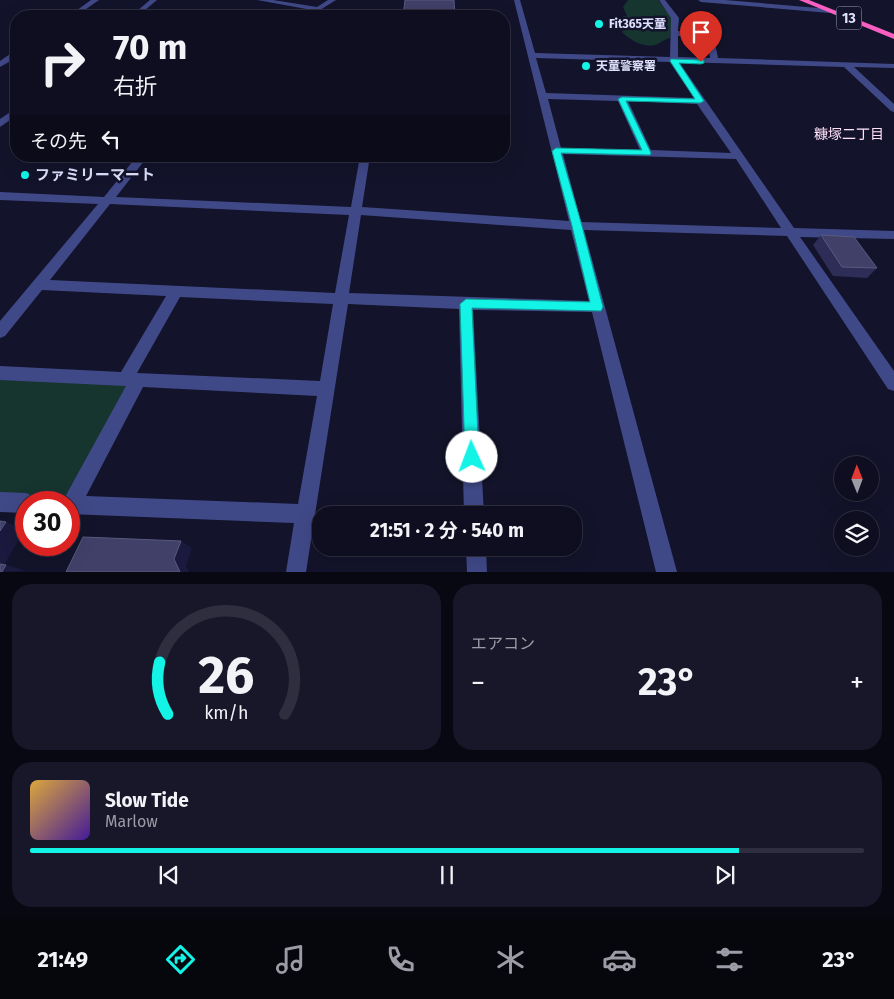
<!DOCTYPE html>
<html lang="ja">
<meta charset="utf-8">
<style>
:root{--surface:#0e0e20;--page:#171729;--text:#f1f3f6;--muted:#9b9ca5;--line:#2e2e3e;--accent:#13f4e7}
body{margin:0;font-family:"Fira Sans","Noto Sans JP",sans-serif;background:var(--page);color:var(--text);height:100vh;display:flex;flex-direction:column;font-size:19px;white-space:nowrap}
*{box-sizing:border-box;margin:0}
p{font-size:16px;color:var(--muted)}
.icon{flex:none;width:28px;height:28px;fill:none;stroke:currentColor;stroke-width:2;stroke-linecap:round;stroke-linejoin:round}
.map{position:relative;height:572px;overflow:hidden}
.panel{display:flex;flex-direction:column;gap:12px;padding:12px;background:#080812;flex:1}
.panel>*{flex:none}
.guide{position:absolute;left:10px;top:10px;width:500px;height:152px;border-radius:20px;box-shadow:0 5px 20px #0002,0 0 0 1px var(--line);background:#0e0e20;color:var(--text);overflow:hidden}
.needle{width:32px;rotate:359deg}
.tools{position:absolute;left:834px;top:456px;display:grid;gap:10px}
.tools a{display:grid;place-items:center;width:45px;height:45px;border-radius:50%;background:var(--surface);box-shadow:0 5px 20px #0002,0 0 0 1px var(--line);font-size:25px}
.speed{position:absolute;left:15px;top:491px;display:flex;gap:10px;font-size:25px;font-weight:700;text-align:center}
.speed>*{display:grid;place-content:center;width:65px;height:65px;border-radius:50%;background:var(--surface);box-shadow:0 5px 20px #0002,0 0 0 1px var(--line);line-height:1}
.speed .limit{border:8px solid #d22;background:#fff;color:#111}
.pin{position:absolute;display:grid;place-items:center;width:42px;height:42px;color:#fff;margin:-51px -21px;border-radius:50% 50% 50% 0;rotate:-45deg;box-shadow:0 0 5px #0007}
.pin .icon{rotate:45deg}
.me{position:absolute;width:55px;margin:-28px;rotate:358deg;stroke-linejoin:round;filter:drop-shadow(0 0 4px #0008)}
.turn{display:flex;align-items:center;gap:18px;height:105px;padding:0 20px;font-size:22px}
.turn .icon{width:65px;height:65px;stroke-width:2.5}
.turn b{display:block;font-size:35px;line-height:42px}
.then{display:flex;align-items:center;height:48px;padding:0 20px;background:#0003;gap:10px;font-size:19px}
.big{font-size:38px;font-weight:700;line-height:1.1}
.panel .tile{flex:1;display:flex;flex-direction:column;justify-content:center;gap:8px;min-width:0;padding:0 18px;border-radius:20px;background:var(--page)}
.panel .dial{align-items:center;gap:0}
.dial svg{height:130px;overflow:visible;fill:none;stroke:var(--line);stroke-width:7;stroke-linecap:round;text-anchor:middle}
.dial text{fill:var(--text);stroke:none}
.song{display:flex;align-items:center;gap:15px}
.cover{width:60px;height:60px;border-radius:8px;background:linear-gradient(135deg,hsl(40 70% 55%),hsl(260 70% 35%))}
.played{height:5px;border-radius:2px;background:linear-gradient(90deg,var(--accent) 85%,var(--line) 85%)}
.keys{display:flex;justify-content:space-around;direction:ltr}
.heat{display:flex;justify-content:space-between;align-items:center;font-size:28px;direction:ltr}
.panel .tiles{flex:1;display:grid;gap:12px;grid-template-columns:1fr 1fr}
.tile:last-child{grid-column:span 2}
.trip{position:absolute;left:312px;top:506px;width:270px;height:50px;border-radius:20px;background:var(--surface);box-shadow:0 5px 20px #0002,0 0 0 1px var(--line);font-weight:700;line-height:50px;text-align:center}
.tabs{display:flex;height:80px;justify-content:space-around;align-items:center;background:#06060d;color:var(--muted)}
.tabs .icon{width:35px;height:35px}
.tabs .on{color:var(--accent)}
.tabs b{font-size:22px;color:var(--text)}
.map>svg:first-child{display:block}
</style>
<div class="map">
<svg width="894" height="572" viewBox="0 0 894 572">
<rect width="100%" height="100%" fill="#13132b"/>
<!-- green -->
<g fill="#16352f">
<path d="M628,0H658L672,18L670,38C664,39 661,43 655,45C645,48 629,40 622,32L626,24L623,16H627L623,7Z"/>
<polygon points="0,375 134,382 70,501 0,498"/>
</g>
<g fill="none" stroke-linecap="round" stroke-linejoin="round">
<!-- minor -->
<g fill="#404988" fill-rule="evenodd">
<polygon points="91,0 99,0 76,16 69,16"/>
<polygon points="150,0 157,0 138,16 131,16"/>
<polygon points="257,0 273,0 317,7 328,0 336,0 312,15 308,13 312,10"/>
<path d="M514,0H520L535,53L670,57L671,18L659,0H665L679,18L678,31L713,34L718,58L894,64V68L854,67L894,104V112L891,111L844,67L679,62L794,228L894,231V239L800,237L894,371V391L888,389L787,236L584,230L677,572H656L592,312L473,310L484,515H464L459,309L348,304L306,572H286L294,523L69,514V502H60L62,498L65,497L126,386L0,380V366L121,372L166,296L42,290L5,336L0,338V321L98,204L0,200V192L104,197L137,156H148L116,197L351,207L360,156H370L362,207L569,221ZM678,36L707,38L710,58L678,57ZM536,58L670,62L694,98L546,93ZM548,99L618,101L640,150L561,148ZM628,101L697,104L731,153L651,150ZM563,154L736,159L781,228L581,222ZM110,204L349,215L335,293L50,280ZM361,215L571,230L589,301L349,293ZM180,297L333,304L320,381L137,373ZM143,387L317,396L298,504L86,496Z"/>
<polygon points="698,0 725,0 830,9 833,11 830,13 701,2"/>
<polygon points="13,52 16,52 16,58 0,67 0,61"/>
<polygon points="16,108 16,116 0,127 0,119"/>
<polygon points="0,492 26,493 33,496 35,502 26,502 26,513 0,512"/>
<polygon points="466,548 486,548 487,572 467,572"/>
</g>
<!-- highway -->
<polygon fill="#f85fc1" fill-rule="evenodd" points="799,0 809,0 894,34 894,39"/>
</g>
<!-- wall -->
<polygon fill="#2e2d57" points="821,235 877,268 867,278 833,276 813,245"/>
<!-- shaded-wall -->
<g fill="#1b1a3e">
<polygon points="6,522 25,529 1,570 0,569 0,531"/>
<polygon points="181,541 192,548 186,566 189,572 180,572 174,559"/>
<polygon points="6,565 26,571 2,572"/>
</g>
<!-- building -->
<g fill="#414069" stroke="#5a5980">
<polygon points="405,0 454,0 455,16 403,16"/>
<polygon points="821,235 854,237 877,268 842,267"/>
<polygon points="0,521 6,522 0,531"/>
<polygon points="83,537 181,541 174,559 180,572 66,572"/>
<polygon points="0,564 6,565 2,572 0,572"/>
</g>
<!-- route -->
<polygon fill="#13f4e7" stroke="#0c9f96" points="671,59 704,60 704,63 701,64 679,63 704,101 700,103 626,101 651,153 650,155 561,153 582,226 603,307 601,311 472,308 479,457 477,463 472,465 467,463 465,457 460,304 466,299 590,302 572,226 552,151 556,148 642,150 618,99 622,97 695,99 670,61"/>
<!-- markers -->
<g fill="#13f4e7" stroke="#13132b" stroke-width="2">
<circle cx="599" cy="24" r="5"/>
<circle cx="586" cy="66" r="5"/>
<circle cx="25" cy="175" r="5"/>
</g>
<g text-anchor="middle" stroke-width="5" stroke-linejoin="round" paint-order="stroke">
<!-- far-poi labels -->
<g font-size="12" font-weight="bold" fill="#dee0fd" stroke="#13132b" text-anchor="start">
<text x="609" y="28">Fit365天童</text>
<text x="596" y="70">天童警察署</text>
</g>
<!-- shield labels -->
<rect fill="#13132b" stroke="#a1a2be" stroke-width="1" x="836.5" y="6.5" width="25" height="23" rx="4"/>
<g font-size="14" font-weight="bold" fill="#dee0fd">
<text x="849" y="23">13</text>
</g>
<!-- far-neighbourhood labels -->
<g font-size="14" fill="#fee0f8" stroke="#13132b">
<text x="849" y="139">糠塚二丁目</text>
</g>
<!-- poi labels -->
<g font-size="15" font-weight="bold" fill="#dee0fd" stroke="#13132b" text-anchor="start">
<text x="35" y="180">ファミリーマート</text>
</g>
</g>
</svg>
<div class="tools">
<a><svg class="needle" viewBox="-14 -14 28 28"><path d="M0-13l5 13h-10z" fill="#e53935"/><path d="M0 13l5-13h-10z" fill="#9b9ca5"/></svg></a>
<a><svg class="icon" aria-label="layers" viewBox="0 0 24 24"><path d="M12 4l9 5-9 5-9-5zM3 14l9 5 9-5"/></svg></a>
</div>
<div class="speed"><div class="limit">30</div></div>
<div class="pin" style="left:701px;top:62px;background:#d93025"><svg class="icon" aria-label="arrive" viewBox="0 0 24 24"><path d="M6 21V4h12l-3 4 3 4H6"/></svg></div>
<svg class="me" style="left:472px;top:457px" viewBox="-20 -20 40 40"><circle r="19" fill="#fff"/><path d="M0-13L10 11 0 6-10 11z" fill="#13f4e7"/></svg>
<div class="trip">21:51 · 2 分 · 540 m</div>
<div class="guide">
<div class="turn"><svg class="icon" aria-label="right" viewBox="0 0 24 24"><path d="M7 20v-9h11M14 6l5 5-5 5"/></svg><div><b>70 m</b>右折</div></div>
<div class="then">その先<svg class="icon" aria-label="left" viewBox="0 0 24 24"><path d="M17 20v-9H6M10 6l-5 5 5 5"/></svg></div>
</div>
</div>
<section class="panel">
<div class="tiles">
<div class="tile dial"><svg viewBox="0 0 100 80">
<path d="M14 69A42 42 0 1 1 86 69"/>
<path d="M14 69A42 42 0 0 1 9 37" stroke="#13f4e7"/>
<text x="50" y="56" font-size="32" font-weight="700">26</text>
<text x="50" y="72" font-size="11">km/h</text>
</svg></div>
<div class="tile"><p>エアコン</p>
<div class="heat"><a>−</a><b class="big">23°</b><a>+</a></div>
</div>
<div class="tile">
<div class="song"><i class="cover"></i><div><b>Slow Tide</b><p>Marlow</p></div></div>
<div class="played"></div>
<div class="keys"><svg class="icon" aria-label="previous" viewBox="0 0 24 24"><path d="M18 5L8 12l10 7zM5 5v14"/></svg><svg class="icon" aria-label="pause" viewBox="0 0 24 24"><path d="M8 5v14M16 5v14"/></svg><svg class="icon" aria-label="next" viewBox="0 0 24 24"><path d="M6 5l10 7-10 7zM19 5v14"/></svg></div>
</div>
</div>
</section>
<nav class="tabs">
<b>21:49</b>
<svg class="icon on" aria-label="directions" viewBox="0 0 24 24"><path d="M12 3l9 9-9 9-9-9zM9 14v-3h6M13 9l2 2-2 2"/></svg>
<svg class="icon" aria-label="music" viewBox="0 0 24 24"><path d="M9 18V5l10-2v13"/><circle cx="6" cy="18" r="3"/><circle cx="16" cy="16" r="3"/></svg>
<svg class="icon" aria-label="phone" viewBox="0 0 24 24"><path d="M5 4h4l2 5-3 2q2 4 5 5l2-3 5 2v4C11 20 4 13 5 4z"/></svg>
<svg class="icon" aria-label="climate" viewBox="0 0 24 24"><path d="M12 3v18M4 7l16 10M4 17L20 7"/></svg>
<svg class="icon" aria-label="car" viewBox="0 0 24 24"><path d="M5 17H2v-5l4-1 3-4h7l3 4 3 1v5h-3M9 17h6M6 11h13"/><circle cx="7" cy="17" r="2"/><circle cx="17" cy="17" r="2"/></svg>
<svg class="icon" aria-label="filters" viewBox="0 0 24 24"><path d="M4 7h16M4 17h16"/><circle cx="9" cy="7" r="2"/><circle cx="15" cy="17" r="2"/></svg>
<b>23°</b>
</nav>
